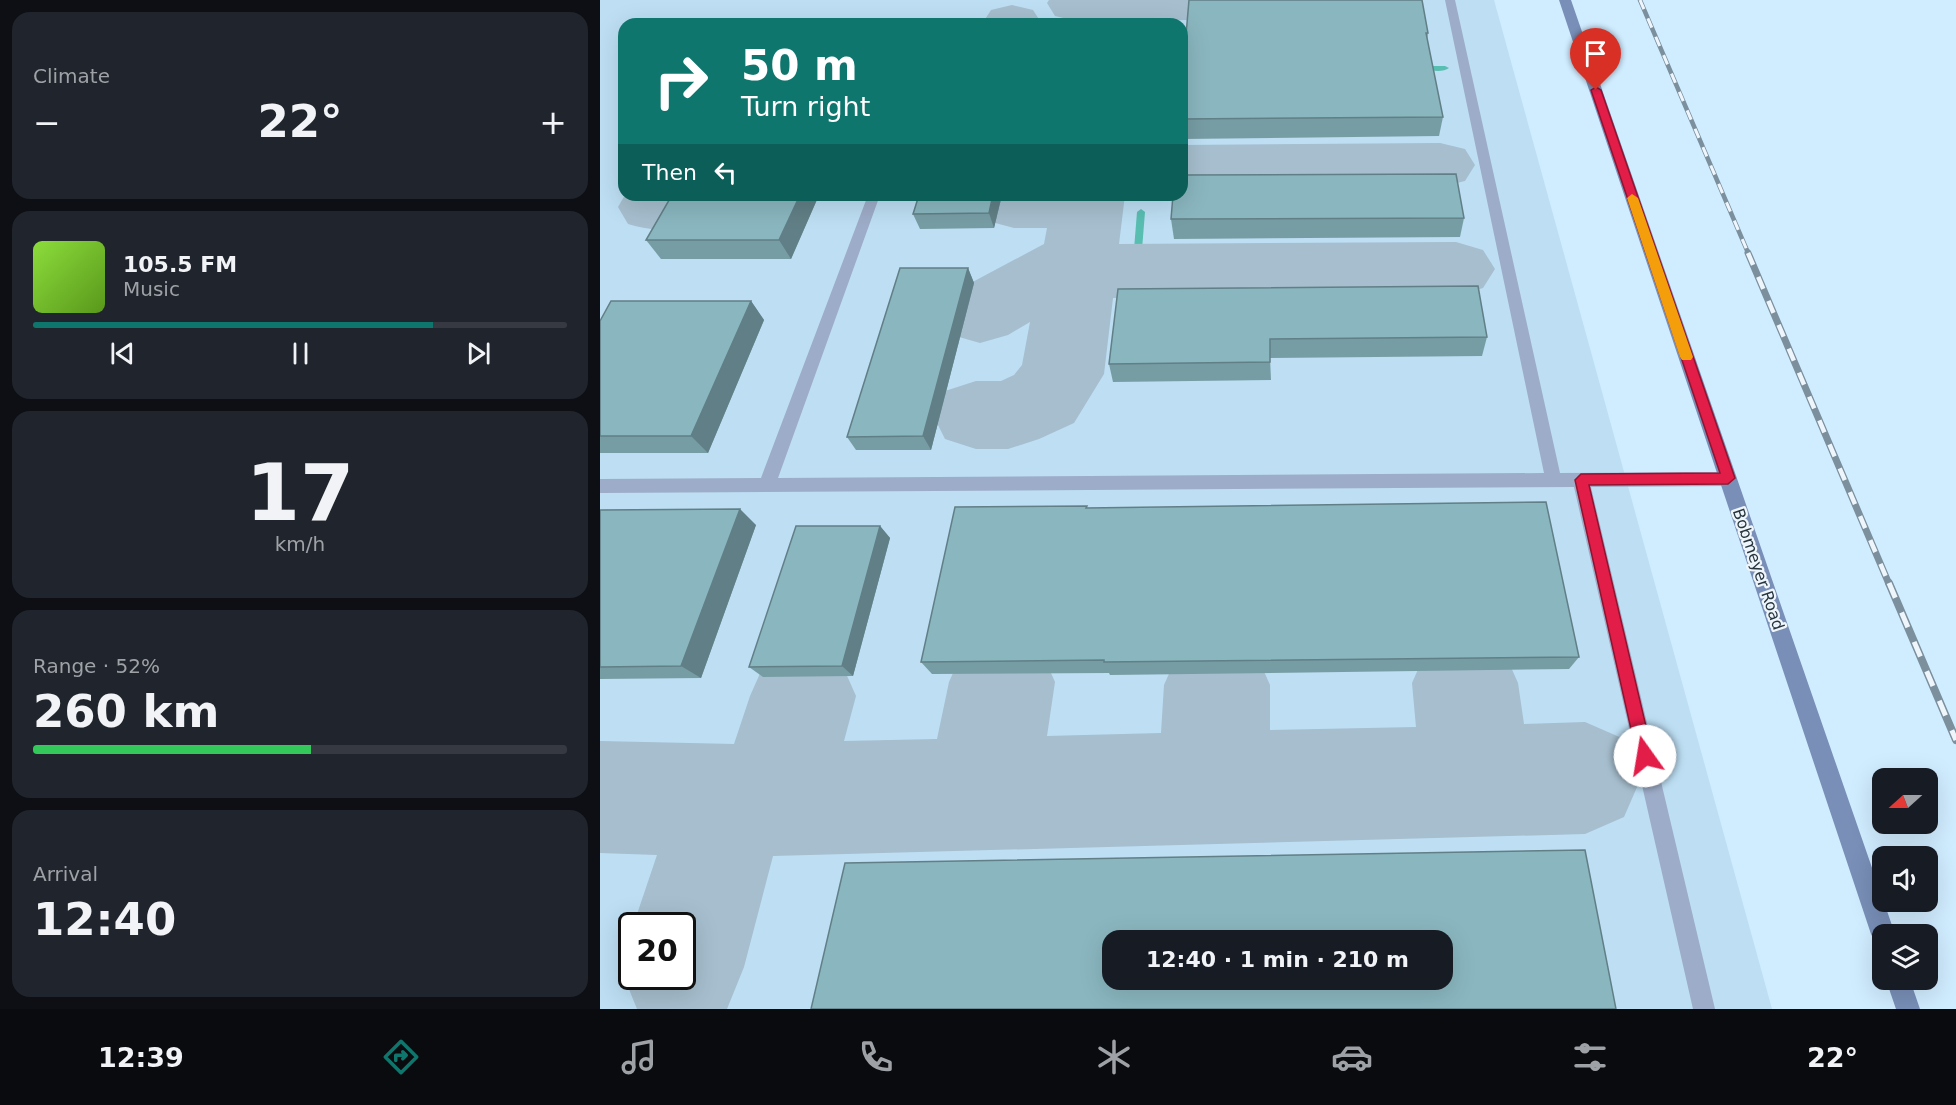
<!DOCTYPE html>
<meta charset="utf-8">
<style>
:root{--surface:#171b24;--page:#20242c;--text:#f1f3f6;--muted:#9ea1a6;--line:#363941;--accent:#0f766e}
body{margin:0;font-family:"DejaVu Sans",sans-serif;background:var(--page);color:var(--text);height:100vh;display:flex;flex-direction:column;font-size:22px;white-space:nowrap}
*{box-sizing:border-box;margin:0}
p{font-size:20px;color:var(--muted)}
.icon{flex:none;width:33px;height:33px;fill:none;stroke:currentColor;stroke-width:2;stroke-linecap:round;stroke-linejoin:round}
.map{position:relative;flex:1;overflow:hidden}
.panel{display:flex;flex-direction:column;gap:12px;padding:12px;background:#0d0f14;width:600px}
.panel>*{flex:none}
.banner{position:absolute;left:18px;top:18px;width:570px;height:183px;border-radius:18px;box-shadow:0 6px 24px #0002;background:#0f766e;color:#fff;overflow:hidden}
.needle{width:39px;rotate:249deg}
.buttons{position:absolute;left:1272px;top:768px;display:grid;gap:12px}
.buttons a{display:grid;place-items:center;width:66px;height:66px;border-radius:12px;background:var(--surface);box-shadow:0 6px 24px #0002;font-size:30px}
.speed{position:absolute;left:18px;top:912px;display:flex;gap:12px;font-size:30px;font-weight:700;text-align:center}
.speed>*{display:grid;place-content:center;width:78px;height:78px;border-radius:50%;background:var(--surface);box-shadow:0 6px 24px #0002;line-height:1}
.speed .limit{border:3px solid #111;border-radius:9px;background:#fff;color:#111}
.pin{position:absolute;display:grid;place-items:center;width:51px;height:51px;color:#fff;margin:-62px -26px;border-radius:50% 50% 50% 0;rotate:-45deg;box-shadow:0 0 6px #0007}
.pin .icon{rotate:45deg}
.me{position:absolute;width:66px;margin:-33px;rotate:347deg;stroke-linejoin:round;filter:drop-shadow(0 0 4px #0008)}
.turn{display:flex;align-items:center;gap:21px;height:126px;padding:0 24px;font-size:27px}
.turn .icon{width:78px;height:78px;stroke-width:2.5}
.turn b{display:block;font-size:42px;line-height:51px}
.then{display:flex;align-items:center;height:57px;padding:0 24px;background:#0003;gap:12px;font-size:22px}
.big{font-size:45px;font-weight:600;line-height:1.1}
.panel .card{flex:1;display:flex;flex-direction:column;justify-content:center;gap:9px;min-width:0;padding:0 21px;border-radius:18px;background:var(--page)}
.panel .dial{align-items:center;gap:0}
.dial b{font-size:78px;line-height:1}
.song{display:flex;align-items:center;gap:18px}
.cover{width:72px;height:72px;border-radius:9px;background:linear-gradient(135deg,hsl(90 70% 55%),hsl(90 70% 35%))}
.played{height:6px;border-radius:3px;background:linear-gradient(90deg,var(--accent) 75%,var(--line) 75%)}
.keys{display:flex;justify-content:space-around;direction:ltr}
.heat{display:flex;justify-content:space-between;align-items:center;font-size:33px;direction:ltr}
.charge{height:9px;border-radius:4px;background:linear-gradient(90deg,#34c759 52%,var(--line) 0)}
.trip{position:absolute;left:502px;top:930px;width:351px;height:60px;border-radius:18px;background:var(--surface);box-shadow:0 6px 24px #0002;font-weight:600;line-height:60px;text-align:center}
.tab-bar{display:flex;height:96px;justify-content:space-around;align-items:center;background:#090b0e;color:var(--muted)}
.tab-bar .icon{width:42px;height:42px}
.tab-bar .active{color:var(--accent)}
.tab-bar b{font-size:27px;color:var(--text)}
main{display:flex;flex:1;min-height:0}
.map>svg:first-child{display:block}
</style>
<main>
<section class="panel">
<div class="card"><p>Climate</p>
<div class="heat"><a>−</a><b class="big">22°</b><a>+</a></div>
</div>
<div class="card">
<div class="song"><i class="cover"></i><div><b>105.5 FM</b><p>Music</p></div></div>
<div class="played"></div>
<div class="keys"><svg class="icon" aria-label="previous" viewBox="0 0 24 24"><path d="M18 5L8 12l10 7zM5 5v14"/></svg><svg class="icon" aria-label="pause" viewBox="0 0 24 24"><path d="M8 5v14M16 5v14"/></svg><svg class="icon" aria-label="next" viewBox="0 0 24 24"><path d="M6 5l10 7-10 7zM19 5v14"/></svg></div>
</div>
<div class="card dial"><b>17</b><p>km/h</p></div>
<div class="card"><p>Range · 52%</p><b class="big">260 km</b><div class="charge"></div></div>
<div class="card"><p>Arrival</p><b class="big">12:40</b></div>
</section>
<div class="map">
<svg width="1356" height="1009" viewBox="0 0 1356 1009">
<rect width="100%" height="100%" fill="#d0ecff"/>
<!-- built -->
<path fill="#bddef3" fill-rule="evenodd" d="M0,0H894L1172,1009H0ZM24,24H582V195H24ZM32,926H82V976H32ZM513,940H843V980H513Z"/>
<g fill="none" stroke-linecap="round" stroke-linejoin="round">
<!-- stream -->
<g fill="#59beb2" fill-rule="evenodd">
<path d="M828,66H845L849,68C844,72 832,72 827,68Z"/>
<path d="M844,154H862L866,156C861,160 850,159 844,158Z"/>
<polygon points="541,209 545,212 541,262 537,265 533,262 537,212"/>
</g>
<!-- taxiway -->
<g fill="#a6bece" fill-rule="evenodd">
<polygon points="449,0 746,0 746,1 738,13 717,19 476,21 455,16 447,3"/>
<polygon points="412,5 433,10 442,24 382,24 391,10"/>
<polygon points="840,143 865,149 875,165 865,181 840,187 582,189 582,145"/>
<path d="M25,195H109L116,207L106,224C77,232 57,232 28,224L18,207Z"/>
<polygon points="383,195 525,195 519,244 856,242 883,250 895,269 883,288 856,296 513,298 504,374 474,423 439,439 408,449 376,449 345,439 333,415 345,391 376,381 401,381 414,375 422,365 430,322 408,335 380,343 352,335 340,314 352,293 444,244 447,228 414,228 388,221 378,204"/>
<polygon points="402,632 439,646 455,682 447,736 561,733 564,685 580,649 617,634 654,649 670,685 670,730 816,727 812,683 828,647 865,633 902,647 918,683 924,724 985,722 1024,739 1041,778 1024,817 985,834 173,856 144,967 127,1009 37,1009 20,967 32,931 32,976 82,976 82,926 33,926 57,855 0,853 0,741 134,744 150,696 166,660 203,645 240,660 256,696 244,741 337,739 349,682 365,646"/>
</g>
<!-- lane -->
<g fill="#9dacc8" fill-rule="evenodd">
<polygon points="845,0 855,0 960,473 1128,472 1134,474 1136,479 1134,484 1128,486 991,487 1115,1009 1093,1009 974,487 0,493 0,479 161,478 268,195 280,195 178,478 944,473"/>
<polygon points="337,20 341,21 342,24 331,24"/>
</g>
<!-- secondary -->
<g fill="#798fb7" fill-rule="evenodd">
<polygon points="959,0 971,0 1295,934 1282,934 1282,946 1275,942 1271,934"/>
<polygon points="1286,980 1310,980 1320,1009 1296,1009"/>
</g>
<!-- rail-far2 casing -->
<g stroke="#7b8f9d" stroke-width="4.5">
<polyline id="rail-far2" points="1040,0 1149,255"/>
</g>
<!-- rail-far1 casing -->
<g stroke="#7b8f9d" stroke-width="7">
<polyline id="rail-far1" points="1148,253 1289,584"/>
</g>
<!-- rail casing -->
<g stroke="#7b8f9d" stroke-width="8">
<polyline id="rail" points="1289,583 1356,740"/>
</g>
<!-- rail-far2 -->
<use href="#rail-far2" stroke="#eff6fb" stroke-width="3" stroke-dasharray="10" stroke-linecap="butt"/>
<!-- rail-far1 -->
<use href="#rail-far1" stroke="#eff6fb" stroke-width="4.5" stroke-dasharray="13" stroke-linecap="butt"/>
<!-- rail -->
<use href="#rail" stroke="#eff6fb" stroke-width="5" stroke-dasharray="16" stroke-linecap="butt"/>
</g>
<!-- wall -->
<g fill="#779da4">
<polygon points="828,33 827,40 843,117 839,136 582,139 582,82"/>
<polygon points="72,195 219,195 191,259 61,259 46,240"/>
<polygon points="319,195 402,195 394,228 320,229 313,214"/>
<polygon points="864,218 860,237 574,239 571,219"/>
<polygon points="368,268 374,283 331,450 256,450 247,437"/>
<polygon points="518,289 887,337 882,356 670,358 671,380 513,382 509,364"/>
<polygon points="151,301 164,320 108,453 0,453 0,321"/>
<polygon points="487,506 487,508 979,657 969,669 510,675 509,673 332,674 321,662"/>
<polygon points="0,510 156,525 101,678 0,679"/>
<polygon points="280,526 290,538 253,676 163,677 149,667"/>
</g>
<!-- shaded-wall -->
<g fill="#617f86">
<polygon points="200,195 219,195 191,259 179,240"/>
<polygon points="393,195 402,195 394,228 389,213"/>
<polygon points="368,268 374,283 331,450 323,436"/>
<polygon points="151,301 164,320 108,453 91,436"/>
<polygon points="140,509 156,525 101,678 81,666"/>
<polygon points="280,526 290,538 253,676 242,666"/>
</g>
<!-- building -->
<g fill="#8ab6bf" stroke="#617f86" stroke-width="1.5" fill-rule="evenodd">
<polygon points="589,0 822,0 828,33 826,33 843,117 582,119 582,82"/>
<polygon points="856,174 864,218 571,219 573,195 582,195 582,175"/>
<polygon points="72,195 200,195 179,240 46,240"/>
<polygon points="319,195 393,195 389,213 313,214"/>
<polygon points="300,268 368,268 323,436 247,437"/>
<polygon points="878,286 887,337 670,339 670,362 509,364 518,289"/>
<polygon points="11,301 151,301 91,436 0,436 0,321"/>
<polygon points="946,502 979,657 504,662 504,660 321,662 355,507 487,506 486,508"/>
<polygon points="140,509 81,666 0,667 0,510"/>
<polygon points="196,526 280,526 242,666 149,667"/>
<path d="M985,850L1016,1009H211L245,863ZM513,940H843V980H513Z"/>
</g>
<!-- route -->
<polygon fill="#e11d48" stroke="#92132f" stroke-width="1.5" points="996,87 1001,90 1135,478 1128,484 989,485 1053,756 1051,762 1045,764 1040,762 1037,756 975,480 981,474 1120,473 991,90"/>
<!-- slow -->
<polygon fill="#f59e0b" points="1032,194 1038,198 1093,357 1091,360 1082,360 1080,357 1027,198"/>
<g text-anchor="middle" stroke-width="4.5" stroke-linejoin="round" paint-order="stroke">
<!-- street labels -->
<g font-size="16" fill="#27353e" stroke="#eff6fb">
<text transform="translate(1159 569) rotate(71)" y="6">Bobmeyer Road</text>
</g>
</g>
</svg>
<div class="buttons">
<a><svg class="needle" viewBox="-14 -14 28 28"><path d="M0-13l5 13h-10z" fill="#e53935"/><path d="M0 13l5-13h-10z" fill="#9ea1a6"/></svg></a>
<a><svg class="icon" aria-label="sound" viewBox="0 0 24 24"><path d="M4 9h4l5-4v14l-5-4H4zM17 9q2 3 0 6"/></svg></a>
<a><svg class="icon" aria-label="layers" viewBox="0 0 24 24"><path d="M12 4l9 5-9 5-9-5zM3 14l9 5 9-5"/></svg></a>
</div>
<div class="speed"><div class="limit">20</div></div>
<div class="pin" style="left:996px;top:90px;background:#d93025"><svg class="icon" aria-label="arrive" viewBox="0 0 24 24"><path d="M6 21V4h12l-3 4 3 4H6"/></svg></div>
<svg class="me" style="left:1045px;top:756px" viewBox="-20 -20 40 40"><circle r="19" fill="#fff"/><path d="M0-13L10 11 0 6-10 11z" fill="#e11d48"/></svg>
<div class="trip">12:40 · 1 min · 210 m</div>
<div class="banner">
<div class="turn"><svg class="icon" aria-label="right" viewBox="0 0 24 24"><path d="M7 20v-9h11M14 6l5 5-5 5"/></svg><div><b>50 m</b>Turn right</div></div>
<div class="then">Then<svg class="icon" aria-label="left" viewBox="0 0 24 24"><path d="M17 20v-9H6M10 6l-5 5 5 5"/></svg></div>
</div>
</div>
</main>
<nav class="tab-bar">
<b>12:39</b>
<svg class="icon active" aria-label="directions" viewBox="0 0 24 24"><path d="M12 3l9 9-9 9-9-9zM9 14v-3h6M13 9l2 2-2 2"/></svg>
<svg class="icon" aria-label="music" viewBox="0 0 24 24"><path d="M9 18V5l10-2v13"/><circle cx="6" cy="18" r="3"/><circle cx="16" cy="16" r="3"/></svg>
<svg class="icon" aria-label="phone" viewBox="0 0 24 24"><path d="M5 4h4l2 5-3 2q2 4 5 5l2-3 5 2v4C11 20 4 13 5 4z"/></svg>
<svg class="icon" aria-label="climate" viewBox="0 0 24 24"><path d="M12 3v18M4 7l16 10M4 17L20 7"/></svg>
<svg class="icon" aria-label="car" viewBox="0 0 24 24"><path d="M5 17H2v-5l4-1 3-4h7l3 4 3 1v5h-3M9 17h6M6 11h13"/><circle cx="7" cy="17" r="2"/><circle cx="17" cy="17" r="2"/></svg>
<svg class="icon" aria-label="filters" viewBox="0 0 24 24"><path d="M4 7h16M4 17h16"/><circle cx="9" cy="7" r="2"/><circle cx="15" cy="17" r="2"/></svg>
<b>22°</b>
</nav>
